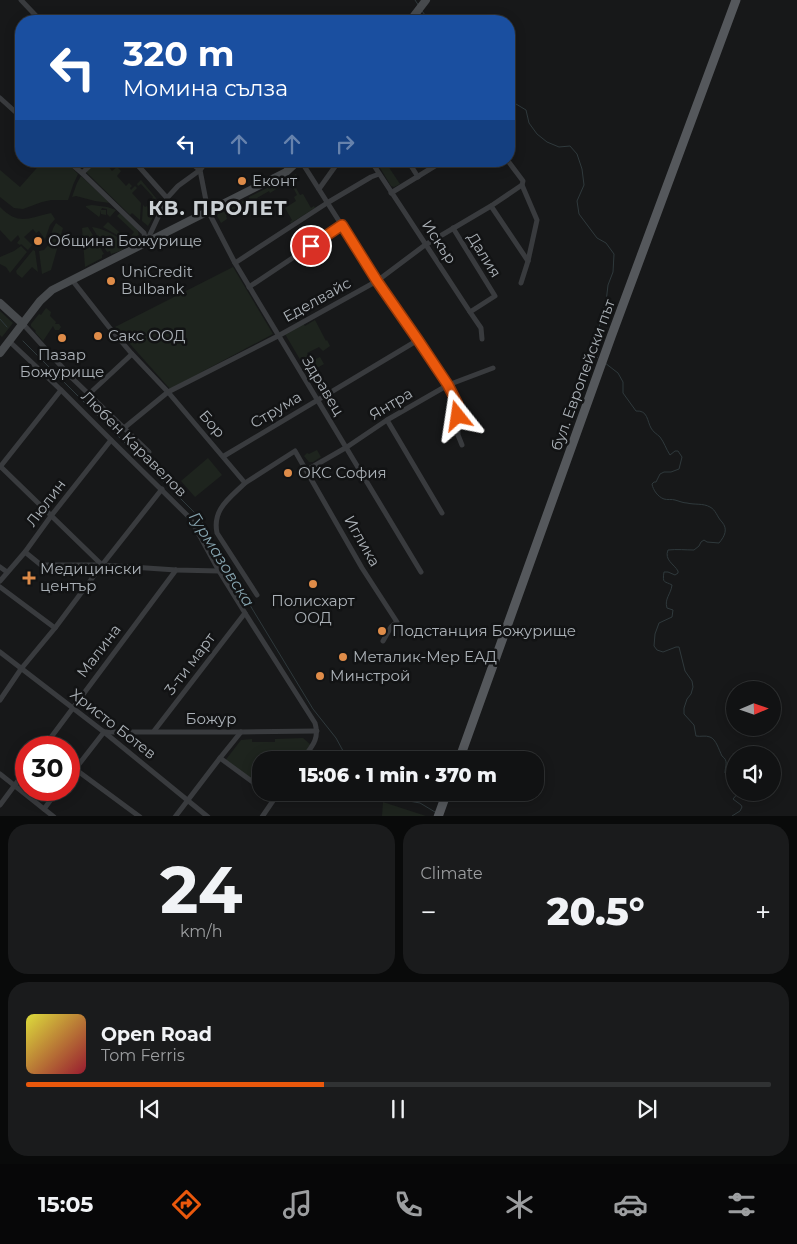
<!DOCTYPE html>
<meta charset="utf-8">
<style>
:root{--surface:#111213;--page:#1a1b1c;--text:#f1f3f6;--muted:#9c9ea0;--line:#303233;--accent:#ea580c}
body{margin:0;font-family:Montserrat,sans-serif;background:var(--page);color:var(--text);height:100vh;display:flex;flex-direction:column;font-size:19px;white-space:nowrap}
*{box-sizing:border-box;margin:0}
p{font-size:16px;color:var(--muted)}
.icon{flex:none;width:28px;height:28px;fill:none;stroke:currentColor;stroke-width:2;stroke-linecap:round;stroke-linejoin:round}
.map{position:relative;height:816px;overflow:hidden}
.details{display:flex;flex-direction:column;gap:8px;padding:8px;background:#090a0a;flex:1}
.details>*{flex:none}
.hud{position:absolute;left:15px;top:15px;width:500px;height:152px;border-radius:20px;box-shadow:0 2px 12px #0003,0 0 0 1px var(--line);background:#1a4fa0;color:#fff;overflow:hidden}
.needle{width:32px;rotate:88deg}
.controls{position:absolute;left:726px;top:681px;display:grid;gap:10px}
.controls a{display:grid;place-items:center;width:55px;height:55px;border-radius:50%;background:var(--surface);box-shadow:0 2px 12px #0003,0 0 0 1px var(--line);font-size:25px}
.speed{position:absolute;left:15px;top:736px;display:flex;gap:10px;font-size:25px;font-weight:700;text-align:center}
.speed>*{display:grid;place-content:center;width:65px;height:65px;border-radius:50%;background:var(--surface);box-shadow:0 2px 12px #0003,0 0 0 1px var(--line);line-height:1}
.speed .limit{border:8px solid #d22;background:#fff;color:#111}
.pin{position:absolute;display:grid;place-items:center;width:42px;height:42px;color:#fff;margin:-21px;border:2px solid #fff;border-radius:50%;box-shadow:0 1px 5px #0007}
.me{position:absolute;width:55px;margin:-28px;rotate:345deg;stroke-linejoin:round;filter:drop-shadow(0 0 4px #0008)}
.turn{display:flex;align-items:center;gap:18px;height:105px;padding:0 25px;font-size:22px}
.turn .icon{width:65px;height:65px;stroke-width:2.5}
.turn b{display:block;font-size:35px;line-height:42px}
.lanes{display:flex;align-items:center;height:48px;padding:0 25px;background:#0003;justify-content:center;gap:25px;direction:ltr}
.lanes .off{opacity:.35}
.big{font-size:38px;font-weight:800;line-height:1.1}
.details .card{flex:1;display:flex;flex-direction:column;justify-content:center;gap:8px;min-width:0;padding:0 18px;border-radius:20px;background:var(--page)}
.details .dial{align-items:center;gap:0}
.dial b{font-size:65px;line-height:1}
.song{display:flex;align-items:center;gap:15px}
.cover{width:60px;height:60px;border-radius:8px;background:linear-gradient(135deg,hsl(60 70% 55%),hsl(350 70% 35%))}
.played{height:5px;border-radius:2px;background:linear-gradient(90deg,var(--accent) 40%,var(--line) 40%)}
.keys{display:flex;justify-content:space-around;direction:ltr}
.heat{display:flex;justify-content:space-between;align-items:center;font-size:28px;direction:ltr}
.details .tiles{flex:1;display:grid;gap:8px;grid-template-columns:1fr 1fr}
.card:last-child{grid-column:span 2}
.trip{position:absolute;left:252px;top:751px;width:292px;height:50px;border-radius:20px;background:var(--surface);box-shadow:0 2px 12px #0003,0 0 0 1px var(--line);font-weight:800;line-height:50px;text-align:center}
.tab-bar{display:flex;height:80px;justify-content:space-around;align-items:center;background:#070708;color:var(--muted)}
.tab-bar .icon{width:35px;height:35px}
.tab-bar .on{color:var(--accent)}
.tab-bar b{font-size:22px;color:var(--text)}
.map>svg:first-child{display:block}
</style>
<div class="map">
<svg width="797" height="817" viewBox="0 0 797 817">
<rect width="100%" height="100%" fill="#171819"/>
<!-- green -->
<g fill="#1e241e">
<polygon points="43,161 65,161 78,174 73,185 68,200 51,200 42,202 23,209 14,208 0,197 0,170 20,187"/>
<polygon points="98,161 113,161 108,166 112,171 117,167 121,171 117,176 126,186 129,183 132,186 130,188 131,190 135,186 137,188 132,193 141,203 140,220 132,213 130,215 86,172"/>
<polygon points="376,161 387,161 386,163 400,184 394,187 391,186"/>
<polygon points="296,174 297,177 292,181 300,195 303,194 311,208 314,206 315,208 291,223 290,222 292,220 285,208 296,201 294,197 297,195 292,185 288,187 285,181"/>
<polygon points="81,176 110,203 95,201 76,196 72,197 77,183"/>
<polygon points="141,180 156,198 154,201 158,207 154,214 148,205 153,197 141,184 138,186 137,184"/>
<polygon points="279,182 283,185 270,193 269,191 257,198 259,201 256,203 260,210 257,212 249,199 249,197"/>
<polygon points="245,200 246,200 248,205 246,206 245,203 241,205 242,208 239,210 238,207 232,210 233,213 226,216 227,219 221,223 217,216 218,214"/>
<polygon points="92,205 107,207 116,210 110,217 107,214 107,209 102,208 101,210 106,210 106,215 101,214 100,210 100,215 99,217 86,207 86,206"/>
<polygon points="143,205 145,207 147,206 153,217 148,226 142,221"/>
<path d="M0,207C19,226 28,218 51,213L55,219L50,225L45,239L39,231L36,233L33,229L24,237L32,245L28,250L21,244L20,245L17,243L20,239L18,235L11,242L0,230Z"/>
<path d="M120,213C127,220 147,232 135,242H129L103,227L108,222L128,240L134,232L117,216Z"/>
<path d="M56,223L63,228L51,270L42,274L39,251L44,250L50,243C50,236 52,229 56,223Z"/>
<polygon points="88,227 104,254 102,255 102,258 85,267 82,228"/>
<path d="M92,227C103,228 117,236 126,243C127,250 117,252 111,254L110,251L107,252Z"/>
<polygon points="21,246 27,252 10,273 6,267 0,264 0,257 14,251"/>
<polygon points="33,250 35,251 38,272 32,267 22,278 17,274 16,271"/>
<polygon points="233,267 273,334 170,389 115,327"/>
<polygon points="46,308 51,312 50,316 56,322 55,324 59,324 61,327 59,330 55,330 53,326 43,341 35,332 36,331 31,326 31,324 39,314 41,315"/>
<polygon points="0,311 13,323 2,337 0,335"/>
<polygon points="315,320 326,341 327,340 330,346 323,351 319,347 307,353 312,361 320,357 324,364 308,373 285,334 303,324 305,326"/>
<polygon points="317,450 321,457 313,462 309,462 304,456 307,453 309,454"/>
<polygon points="208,458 222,475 195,497 181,481"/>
<polygon points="303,738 311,745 302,760 261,760 261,788 224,762 241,740 252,739 252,742 275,742 275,739"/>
<polygon points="383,802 426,816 382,816"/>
</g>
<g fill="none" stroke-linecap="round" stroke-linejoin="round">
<!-- stream -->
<g stroke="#2f393c" stroke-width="1">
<polyline points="415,0 419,6"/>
<polyline points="422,11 428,19 444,19 447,21"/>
<polyline points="509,105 516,104 526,110 529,123 537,134 547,142 559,147 570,146 577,154 582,169 584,185 577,201 579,214 597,238 606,243 614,254 613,272 608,285 606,302 600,318 599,334 592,348 594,354 598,358"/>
<polyline points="0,319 7,327"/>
<polyline points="23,341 199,517 204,525 208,536 313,709 336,738 348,760"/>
<path d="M605,363L618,373L623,382V393L636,411C648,410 647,421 651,428C653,432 657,434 660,437C664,442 666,449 670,455L675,451H678L682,457L679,469L671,472H664L660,474L656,482H654L652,484C653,490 658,497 664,499C667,500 672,499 675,500C679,501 683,503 687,503C695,505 703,503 710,507C716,510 717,517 722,522C728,529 725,536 719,543L707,542L704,540L701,542L699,546L694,550C686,550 677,549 668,550C664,560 674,564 678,571V573L675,575L668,572H664C662,584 665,581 672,585C671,594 664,599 667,608L673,610L672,617L659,623L655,634L654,646L657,650L663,652L676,647H679L685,671L692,681L693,687L691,694L687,699L684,708V714L694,725L696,736C701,737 705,735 710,737C716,739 719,750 722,756C729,761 725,766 725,773L735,778"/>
<polyline points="375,792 381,796 420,803 435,812"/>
<polyline points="732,817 732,816 740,811 742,807 741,805 733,799 739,792"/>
</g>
<!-- street -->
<g stroke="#393b3e" stroke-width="5">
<polyline points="21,0 41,21"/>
<polyline points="0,98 21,117"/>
<polyline points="68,161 82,173 144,233 146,243"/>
<polyline points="134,161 167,198"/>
<polyline points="189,161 200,170 208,211 235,263 421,572"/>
<polyline points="301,161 377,281 418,340 452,393 458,405 458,435 462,445"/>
<polyline points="371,161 470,312 481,328 482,339"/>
<polyline points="408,161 418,177"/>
<polyline points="508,161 523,181 522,185 537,220 528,261 521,283"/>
<polyline points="82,173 95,161"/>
<polyline points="319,189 339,161"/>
<polyline points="391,193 443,161"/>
<polyline points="491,206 528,261"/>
<polyline points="453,228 495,296 470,312"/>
<polyline points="146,243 167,198 178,186 200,170 207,161"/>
<polyline points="235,263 327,203 371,177 379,174"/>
<path d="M72,280L109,327L132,354L168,392L245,483C230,498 212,509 217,533L257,595"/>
<polyline points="249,287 342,225"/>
<polyline points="23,324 72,378 149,452"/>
<path d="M9,341L62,391L111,440L190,518L219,571L245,613L315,723C320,740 311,747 302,760"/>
<polyline points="89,394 132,354"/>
<polyline points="387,420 442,513"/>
<polyline points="124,428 168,392 278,336 377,281 425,245 491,206 522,185"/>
<polyline points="224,456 418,340"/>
<polyline points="0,466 102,565"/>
<polyline points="0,467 61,390"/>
<polyline points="307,470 347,447 387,420 448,385 493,368"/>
<polyline points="245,483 295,451 362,568 397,622 391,627 383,641"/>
<polyline points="25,552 41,565 102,565 176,570 219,571"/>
<polyline points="0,567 7,572"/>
<polyline points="0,581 25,552 51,516 111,440"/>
<polyline points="0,587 55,628"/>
<polyline points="0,652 104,732 208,817"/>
<polyline points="0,700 21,669 55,628 102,565 162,489"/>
<polyline points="154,731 245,613"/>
<polyline points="43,748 176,570"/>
<polyline points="220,758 261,788"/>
<polyline points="75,769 140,817"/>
<polyline points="0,774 54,817"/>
<polyline points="69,777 104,732 241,732 317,731"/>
<polyline points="268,792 276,798"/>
<polyline points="0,805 26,770"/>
<polyline points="44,809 58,790"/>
<polyline points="175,817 220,758 241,732"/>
<polyline points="262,817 279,792"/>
</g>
<!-- secondary -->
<g stroke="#474a4d" stroke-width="8">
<polyline points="410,21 426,0"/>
<polyline points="0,303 23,324"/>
<polyline points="0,353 40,301 52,290 286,172 298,161"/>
</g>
<!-- primary -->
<g stroke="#55585c" stroke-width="9">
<polyline points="459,760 611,337 736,0"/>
<polyline points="438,817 447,792"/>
</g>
</g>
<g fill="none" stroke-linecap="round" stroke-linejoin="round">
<!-- route casing -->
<g stroke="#983908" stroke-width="12">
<polyline id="route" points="311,246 342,225 377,281 418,340 448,385 458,405 458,416"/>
</g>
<!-- route -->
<use href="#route" stroke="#ea580c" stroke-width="9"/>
</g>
<!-- markers -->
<g fill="#df8c49" stroke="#121314" stroke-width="2">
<circle cx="242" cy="181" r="5"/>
<circle cx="38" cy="241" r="5"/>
<circle cx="111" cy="281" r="5"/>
<circle cx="98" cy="336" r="5"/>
<circle cx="62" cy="338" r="5"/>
<circle cx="288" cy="473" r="5"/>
<path d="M26.5 570.5h5v5h5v5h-5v5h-5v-5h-5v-5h5z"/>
<circle cx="313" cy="584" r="5"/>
<circle cx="382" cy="631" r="5"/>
<circle cx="343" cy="657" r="5"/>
<circle cx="320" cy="676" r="5"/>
</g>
<g text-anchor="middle" stroke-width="5" stroke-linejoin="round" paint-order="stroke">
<!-- poi labels -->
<g font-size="15" fill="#abb1b7" stroke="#121314" text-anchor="start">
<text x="252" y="186">Еконт</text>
<text x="48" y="246">Община Божурище</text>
<text x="121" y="277">UniCredit<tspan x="121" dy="17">Bulbank</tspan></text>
<text x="108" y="341">Сакс ООД</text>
<text x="62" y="360" text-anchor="middle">Пазар<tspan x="62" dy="17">Божурище</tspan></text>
<text x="298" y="478">ОКС София</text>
<text x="40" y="574">Медицински<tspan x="40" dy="17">център</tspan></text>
<text x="313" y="606" text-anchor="middle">Полисхарт<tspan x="313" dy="17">ООД</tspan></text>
<text x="392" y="636">Подстанция Божурище</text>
<text x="353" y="662">Металик-Мер ЕАД</text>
<text x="330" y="681">Минстрой</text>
</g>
<!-- street labels -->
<g font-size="15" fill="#abb1b7" stroke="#121314">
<text transform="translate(439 242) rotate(56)" y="5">Искър</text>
<text transform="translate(484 255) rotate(58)" y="5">Далия</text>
<text transform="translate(317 300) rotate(-29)" y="5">Еделвайс</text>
<text transform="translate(583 375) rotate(-70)" y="5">бул. Европейски път</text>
<text transform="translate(323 386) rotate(59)" y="5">Здравец</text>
<text transform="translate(391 404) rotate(-31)" y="5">Янтра</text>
<text transform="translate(276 410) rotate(-31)" y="5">Струма</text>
<text transform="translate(212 424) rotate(49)" y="5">Бор</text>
<text transform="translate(134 444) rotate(45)" y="5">Любен Каравелов</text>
<text transform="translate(46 503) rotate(-53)" y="5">Люлин</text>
<text transform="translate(362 541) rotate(60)" y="5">Иглика</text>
<text transform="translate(99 651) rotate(-53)" y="5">Малина</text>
<text transform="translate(190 664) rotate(-53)" y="5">3-ти март</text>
<text x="211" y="724">Божур</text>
<text transform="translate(113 724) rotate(38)" y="5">Христо Ботев</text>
</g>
<!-- water labels -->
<g font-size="16" font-style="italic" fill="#86a4af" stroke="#121314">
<text transform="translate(222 559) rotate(58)" y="6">Гурмазовска</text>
</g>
<!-- district labels -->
<g font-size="20" font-weight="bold" letter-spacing="1" fill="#cbd0d4" stroke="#121314">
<text x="218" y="215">КВ. ПРОЛЕТ</text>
</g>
</g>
</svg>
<div class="controls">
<a><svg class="needle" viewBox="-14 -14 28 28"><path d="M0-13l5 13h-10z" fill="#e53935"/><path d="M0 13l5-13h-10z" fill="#9c9ea0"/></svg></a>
<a><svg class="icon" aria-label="sound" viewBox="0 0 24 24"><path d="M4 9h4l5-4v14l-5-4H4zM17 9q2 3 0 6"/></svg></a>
</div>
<div class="speed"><div class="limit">30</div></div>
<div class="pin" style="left:311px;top:246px;background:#d93025"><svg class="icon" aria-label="arrive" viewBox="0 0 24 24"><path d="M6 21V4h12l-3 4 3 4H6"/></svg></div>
<svg class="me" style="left:458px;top:416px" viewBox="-20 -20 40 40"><path d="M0-17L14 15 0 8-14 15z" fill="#ea580c" stroke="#fff" stroke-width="4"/></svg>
<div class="trip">15:06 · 1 min · 370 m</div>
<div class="hud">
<div class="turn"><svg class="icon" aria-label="left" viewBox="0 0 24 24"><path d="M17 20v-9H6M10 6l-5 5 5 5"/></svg><div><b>320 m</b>Момина сълза</div></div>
<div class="lanes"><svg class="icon" aria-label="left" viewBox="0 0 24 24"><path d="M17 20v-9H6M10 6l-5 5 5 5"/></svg><svg class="icon off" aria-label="ahead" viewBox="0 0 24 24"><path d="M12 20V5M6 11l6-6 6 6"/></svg><svg class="icon off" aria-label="ahead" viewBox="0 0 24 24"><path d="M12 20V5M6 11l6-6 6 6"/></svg><svg class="icon off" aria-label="right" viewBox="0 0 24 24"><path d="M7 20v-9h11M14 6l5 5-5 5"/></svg></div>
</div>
</div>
<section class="details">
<div class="tiles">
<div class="card dial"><b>24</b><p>km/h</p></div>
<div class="card"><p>Climate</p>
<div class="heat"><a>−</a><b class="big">20.5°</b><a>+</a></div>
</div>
<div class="card">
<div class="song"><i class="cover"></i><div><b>Open Road</b><p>Tom Ferris</p></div></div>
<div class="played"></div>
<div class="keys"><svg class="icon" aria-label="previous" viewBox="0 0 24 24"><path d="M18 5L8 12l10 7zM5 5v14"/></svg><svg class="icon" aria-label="pause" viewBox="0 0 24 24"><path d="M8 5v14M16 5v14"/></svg><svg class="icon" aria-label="next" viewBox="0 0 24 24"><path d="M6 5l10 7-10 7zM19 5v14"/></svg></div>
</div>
</div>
</section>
<nav class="tab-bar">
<b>15:05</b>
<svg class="icon on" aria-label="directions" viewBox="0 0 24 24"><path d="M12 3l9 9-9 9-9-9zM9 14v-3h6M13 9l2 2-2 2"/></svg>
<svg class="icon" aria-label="music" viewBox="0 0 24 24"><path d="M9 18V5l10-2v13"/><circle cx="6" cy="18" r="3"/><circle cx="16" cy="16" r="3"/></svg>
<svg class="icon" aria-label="phone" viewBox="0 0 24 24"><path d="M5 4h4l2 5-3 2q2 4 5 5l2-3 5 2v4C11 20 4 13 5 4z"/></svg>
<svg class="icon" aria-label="climate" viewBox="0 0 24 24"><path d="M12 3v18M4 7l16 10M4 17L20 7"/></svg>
<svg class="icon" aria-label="car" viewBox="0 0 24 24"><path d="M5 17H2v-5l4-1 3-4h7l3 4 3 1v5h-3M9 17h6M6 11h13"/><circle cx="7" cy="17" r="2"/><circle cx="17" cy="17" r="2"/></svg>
<svg class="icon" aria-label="filters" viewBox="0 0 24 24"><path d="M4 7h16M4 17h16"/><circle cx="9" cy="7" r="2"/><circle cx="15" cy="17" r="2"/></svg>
</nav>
